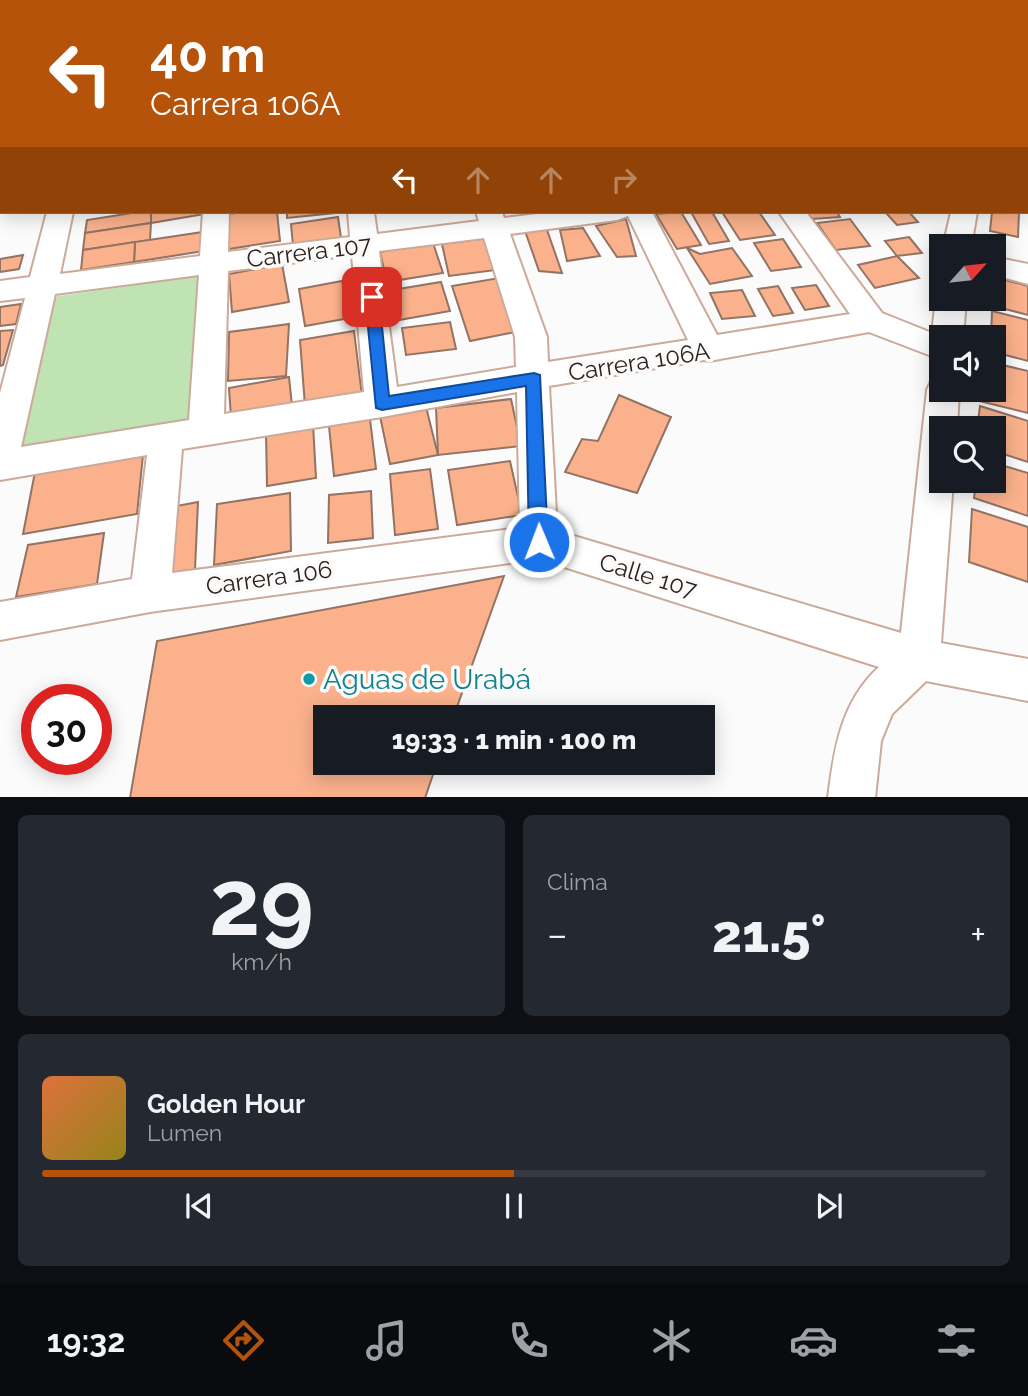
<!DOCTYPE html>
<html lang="es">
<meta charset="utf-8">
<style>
:root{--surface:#171b24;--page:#242831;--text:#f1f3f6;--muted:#9ea1a6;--line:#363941;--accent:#b45309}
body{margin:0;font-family:Raleway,sans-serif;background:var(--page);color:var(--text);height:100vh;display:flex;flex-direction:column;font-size:26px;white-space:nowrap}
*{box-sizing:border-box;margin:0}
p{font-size:23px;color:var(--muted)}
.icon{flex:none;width:38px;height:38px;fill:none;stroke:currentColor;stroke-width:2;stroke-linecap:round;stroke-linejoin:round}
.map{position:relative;height:797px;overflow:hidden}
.side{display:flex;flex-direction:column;gap:18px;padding:18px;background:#0d0f14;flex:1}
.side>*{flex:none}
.hud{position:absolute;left:0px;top:0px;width:1029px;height:214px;box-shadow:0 4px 18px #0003;background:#b45309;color:#fff;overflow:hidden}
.needle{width:46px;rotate:63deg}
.buttons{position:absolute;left:929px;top:234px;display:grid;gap:14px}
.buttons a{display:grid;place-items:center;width:77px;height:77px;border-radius:0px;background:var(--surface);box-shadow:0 4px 18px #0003;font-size:35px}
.speed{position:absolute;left:21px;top:684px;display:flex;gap:14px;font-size:35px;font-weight:700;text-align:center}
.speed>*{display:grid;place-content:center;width:91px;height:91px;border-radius:50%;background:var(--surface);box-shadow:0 4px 18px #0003;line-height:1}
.speed .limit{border:10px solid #d22;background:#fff;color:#111}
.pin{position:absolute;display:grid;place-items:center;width:60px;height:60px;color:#fff;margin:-30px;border-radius:14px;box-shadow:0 4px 10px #0006}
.me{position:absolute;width:77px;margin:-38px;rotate:359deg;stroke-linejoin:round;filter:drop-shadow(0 0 5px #0008)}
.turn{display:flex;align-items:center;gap:24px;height:147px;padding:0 35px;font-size:32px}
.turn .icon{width:91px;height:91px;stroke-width:2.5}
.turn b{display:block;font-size:49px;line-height:60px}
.lanes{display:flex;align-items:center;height:66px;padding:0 35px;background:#0003;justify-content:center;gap:35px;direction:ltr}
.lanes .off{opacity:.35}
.big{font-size:52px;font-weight:800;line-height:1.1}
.side .card{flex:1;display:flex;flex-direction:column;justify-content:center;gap:10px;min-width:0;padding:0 24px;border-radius:10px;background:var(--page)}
.side .dial{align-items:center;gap:0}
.dial b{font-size:91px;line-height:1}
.song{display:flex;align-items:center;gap:21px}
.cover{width:84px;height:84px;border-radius:10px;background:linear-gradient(135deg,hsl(20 70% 55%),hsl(50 70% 35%))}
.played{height:7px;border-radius:4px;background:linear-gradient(90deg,var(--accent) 50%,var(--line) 50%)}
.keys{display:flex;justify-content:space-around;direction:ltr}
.heat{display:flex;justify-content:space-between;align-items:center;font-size:38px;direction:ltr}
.side .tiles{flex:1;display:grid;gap:18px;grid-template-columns:1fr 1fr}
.card:last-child{grid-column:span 2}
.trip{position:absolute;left:313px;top:705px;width:402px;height:70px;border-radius:0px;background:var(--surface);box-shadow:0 4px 18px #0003;font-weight:800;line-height:70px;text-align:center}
.tabs{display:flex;height:112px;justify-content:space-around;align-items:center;background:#090b0e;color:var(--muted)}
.tabs .icon{width:49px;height:49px}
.tabs .on{color:var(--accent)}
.tabs b{font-size:32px;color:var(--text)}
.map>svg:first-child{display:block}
</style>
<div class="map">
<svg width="1028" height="798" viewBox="0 0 1028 798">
<rect width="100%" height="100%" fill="#fbfbfb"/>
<!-- green -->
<polygon fill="#bfe3b2" points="198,276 193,423 20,452 52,297"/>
<!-- building -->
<g fill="#fbb28c" stroke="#927364" stroke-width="2">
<polygon points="754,0 830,0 832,2 756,2"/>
<polygon points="138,212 151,212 151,223 85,233 87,220"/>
<polygon points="151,212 205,212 205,214 151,223"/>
<polygon points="245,212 277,212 280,241 229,249 228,214"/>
<polygon points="287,212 335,212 335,213 287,218"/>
<polygon points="681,212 701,245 677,249 656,214"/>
<polygon points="691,212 712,212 729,241 709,244"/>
<polygon points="722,212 759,212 775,235 740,240"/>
<polygon points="807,212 837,212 840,217 812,219"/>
<polygon points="909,212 918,222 897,225 886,213"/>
<polygon points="992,212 1019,212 1018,237 990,231"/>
<polygon points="338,217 341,238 293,245 291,224"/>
<polygon points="626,219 636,256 617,257 596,226"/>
<polygon points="850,219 870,246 836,250 817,223"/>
<polygon points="151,223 150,240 83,250 85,233"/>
<polygon points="546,227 562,273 539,271 524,228"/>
<polygon points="583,228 600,256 567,261 560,230"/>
<polygon points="203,232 204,251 134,262 135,242"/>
<polygon points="909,237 922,253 897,256 885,241"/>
<polygon points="487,238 496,270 449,276 442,244"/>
<polygon points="783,239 801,267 771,271 754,243"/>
<polygon points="135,242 134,262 81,270 83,250"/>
<polygon points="433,243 443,273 387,282 380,252"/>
<polygon points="687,248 700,254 732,248 752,276 710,284"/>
<polygon points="23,255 19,269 0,272 0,259"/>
<polygon points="897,256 919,278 875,288 858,265"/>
<polygon points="282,264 289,302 232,312 229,274"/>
<polygon points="994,277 1028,286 1028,315 986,304 986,299 994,299"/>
<polygon points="499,278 520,331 470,341 452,286"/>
<polygon points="342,281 350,318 305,326 299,289"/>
<polygon points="441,282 450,311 399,320 392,290"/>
<polygon points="816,285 829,306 805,310 792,288"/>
<polygon points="778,286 793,313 773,316 758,289"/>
<polygon points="742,290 755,316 722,319 710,293"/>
<polygon points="21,304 16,324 0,326 0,307"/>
<polygon points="992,311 1028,320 1028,361 994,352 994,338 991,338"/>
<polygon points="450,322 456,349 406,355 402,328"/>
<polygon points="289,324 286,376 228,381 229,332"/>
<polygon points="13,330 3,365 0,366 0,331"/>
<polygon points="354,331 362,396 305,406 300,340"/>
<polygon points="994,363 1028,371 1028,413 979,401 979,390 994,390"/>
<polygon points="289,377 292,406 231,417 229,388"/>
<polygon points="619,395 671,417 637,493 565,472 582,439 598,441"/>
<polygon points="511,399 521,446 438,455 436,408"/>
<polygon points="980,406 1028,421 1028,462 994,451 994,429 977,429"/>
<polygon points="426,407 438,455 390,464 380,416"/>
<polygon points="370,419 376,469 334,476 329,426"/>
<polygon points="313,424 316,478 267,486 266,432"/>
<polygon points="143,455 137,514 23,534 35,472"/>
<polygon points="510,461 522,515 457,525 448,470"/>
<polygon points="994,463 1028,473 1028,516 974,498 976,481 994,481"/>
<polygon points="430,469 438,529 395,535 390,474"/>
<polygon points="371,491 373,538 328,543 329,495"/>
<polygon points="290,493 291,551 214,565 217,504"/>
<polygon points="198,502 195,570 167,575 171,507"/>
<polygon points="972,509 1028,527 1028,582 969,562"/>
<polygon points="104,533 97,584 16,597 28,545"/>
<polygon points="504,576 453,718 326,718 326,763 437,763 425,798 130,798 157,641"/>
</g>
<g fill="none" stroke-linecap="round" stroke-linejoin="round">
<!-- street casing -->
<g stroke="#cbaa9a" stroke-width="4">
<g id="street">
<polygon points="17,0 37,0 15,2"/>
<polygon points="112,0 132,0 110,2"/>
<rect x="215" y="0" width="20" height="2"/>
<polygon points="413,0 433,0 434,2 414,2"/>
<polygon points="525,0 561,0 523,2"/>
<polygon points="626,0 646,0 647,2 627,2"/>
<polygon points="733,0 753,0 755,2 735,2"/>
<polygon points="851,0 871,0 873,2 853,2"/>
<rect x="967" y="0" width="20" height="2"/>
<polygon points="0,14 2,14 0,28"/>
<rect x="1027" y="80" width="1" height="14"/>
<polygon points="2,89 2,103 0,104 0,90"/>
<path d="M47,212H73L60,274L200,256L203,212H229L228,252L350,237L348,212H374L377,234L479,221L476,212H502L504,218L553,212H652L717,335L850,314L779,212H806L882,313L932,333L936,299L940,292L942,299H966L963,338H942V360L869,332L709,361L704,360L549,386L557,531L901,633L927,390L931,381L942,378V390H959L957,429H942V481H953L941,643L1028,659V701L926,681L892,714L881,741L875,798H828C834,749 841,702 879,667L539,559L150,612L0,640V602L132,579L147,455L0,480V393L25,298L0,301V281L30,277ZM628,216L688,340L548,362L547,337L510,234L617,220ZM484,238L515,337L516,367L397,387L379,251ZM352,255L364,392L224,414L228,271ZM199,275L189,420L21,447L55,294ZM517,392L520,528L172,573L182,449L382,417Z"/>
<polygon points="951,212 977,212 971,247 943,247"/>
<polygon points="994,257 1028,264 1028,284 994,275"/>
</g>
</g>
<!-- street -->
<use href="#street" fill="#fff" fill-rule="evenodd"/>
</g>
<!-- route -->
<polygon fill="#1a73e8" stroke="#114b97" stroke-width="2" points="372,292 379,297 389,396 534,373 540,375 548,542 545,548 539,550 532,548 529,542 526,386 382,410 376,408 365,297"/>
<!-- markers -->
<circle fill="#0f9aa8" stroke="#fbfbfb" stroke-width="2.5" cx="309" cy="679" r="7"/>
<g text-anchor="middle" stroke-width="7" stroke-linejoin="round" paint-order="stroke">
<!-- street labels -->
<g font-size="24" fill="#2f231c" stroke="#fbfbfb">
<text transform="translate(309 252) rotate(-7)" y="8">Carrera 107</text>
<text transform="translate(639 362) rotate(-9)" y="8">Carrera 106A</text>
<text transform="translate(648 576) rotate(17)" y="8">Calle 107</text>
<text transform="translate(269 578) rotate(-8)" y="8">Carrera 106</text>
</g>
<!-- near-culture labels -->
<g font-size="28" fill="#0d838f" stroke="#fbfbfb" text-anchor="start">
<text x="323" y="689">Aguas de Urabá</text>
</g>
</g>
</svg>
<div class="buttons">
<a><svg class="needle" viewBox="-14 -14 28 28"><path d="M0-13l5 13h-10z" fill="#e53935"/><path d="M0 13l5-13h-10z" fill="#9ea1a6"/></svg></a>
<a><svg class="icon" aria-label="sound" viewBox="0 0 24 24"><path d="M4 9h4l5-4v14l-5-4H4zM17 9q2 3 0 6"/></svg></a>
<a><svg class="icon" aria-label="search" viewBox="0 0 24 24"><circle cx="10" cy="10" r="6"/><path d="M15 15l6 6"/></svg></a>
</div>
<div class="speed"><div class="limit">30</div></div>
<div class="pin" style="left:372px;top:297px;background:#d93025"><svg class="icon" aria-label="arrive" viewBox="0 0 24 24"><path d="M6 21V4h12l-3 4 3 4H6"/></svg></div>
<svg class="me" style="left:539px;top:542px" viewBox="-20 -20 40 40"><circle r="17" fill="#1a73e8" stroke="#fff" stroke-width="3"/><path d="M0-11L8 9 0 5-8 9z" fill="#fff"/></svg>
<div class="trip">19:33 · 1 min · 100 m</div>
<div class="hud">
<div class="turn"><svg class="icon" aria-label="left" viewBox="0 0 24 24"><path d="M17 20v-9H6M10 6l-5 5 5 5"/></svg><div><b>40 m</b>Carrera 106A</div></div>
<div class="lanes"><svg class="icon" aria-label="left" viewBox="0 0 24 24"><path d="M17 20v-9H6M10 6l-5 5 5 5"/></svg><svg class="icon off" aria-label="ahead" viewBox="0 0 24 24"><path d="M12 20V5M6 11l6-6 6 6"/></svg><svg class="icon off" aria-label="ahead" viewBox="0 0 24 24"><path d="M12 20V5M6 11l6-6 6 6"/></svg><svg class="icon off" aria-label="right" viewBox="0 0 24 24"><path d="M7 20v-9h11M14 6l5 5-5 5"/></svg></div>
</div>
</div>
<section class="side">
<div class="tiles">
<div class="card dial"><b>29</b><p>km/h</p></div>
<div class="card"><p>Clima</p>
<div class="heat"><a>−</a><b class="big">21.5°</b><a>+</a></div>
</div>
<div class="card">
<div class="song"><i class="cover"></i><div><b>Golden Hour</b><p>Lumen</p></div></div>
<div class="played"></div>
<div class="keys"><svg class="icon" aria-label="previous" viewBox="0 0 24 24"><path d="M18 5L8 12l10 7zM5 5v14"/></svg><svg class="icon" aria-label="pause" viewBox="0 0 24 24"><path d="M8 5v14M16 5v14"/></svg><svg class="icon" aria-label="next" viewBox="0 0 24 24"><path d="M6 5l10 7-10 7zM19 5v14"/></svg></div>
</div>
</div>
</section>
<nav class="tabs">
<b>19:32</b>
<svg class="icon on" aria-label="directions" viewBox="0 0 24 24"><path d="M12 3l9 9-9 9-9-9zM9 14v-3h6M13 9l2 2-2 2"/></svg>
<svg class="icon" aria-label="music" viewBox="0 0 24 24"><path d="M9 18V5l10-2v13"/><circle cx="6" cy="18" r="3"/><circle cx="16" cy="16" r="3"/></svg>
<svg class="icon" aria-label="phone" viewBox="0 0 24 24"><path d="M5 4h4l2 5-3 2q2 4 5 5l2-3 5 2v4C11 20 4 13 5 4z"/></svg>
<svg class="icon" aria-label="climate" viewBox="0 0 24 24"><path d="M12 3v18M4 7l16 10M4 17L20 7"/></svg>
<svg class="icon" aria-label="car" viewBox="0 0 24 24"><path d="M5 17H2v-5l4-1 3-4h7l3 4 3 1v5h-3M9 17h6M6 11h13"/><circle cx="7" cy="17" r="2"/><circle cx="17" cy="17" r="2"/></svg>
<svg class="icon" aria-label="filters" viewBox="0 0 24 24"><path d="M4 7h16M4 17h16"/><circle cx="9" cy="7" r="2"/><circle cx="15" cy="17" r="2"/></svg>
</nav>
